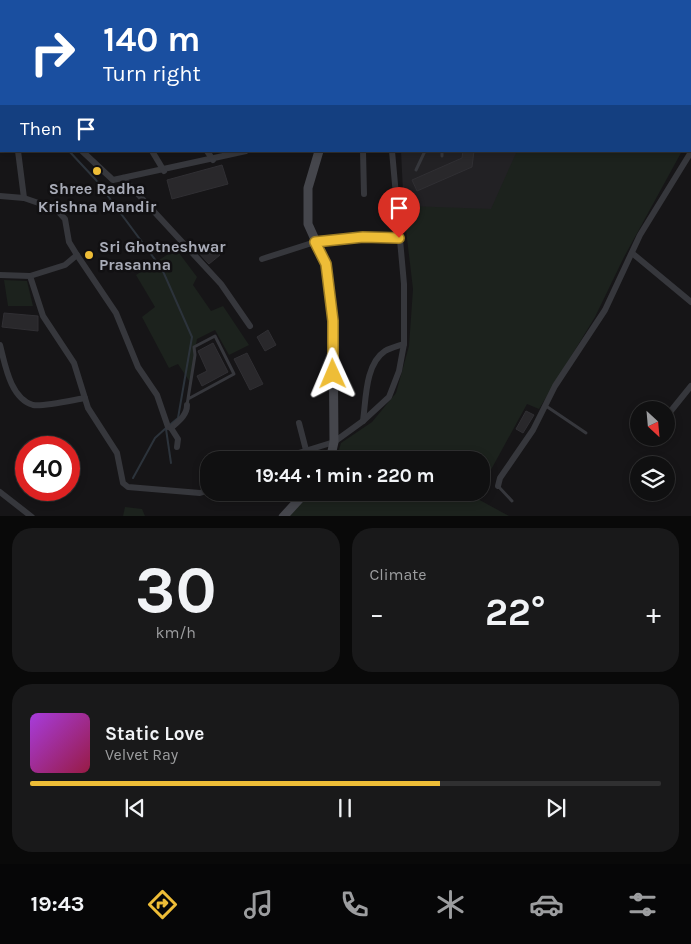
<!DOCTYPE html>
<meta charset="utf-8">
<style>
:root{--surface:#101011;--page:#19191a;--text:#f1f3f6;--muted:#9c9d9f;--line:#303031;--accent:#eebd37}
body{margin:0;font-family:Karla,sans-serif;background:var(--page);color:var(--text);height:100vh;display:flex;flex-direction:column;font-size:19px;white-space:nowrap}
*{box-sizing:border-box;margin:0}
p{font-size:16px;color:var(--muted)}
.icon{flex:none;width:28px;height:28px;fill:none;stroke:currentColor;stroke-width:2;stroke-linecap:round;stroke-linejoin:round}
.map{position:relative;height:516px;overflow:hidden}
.drawer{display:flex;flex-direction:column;gap:12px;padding:12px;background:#090909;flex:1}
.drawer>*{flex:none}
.top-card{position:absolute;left:0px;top:0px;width:691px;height:152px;box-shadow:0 2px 8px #0003,0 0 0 1px var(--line);background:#1a4fa0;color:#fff;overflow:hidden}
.needle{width:32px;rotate:154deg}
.buttons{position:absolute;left:630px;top:401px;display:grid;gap:10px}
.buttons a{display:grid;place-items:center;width:45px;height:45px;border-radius:50%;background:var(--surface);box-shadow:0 2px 8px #0003,0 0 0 1px var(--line);font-size:25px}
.speed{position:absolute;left:15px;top:436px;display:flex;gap:10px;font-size:25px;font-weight:700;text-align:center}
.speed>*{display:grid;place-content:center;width:65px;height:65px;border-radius:50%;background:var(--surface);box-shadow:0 2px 8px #0003,0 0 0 1px var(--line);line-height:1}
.speed .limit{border:8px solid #d22;background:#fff;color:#111}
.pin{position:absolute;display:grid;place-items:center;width:42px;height:42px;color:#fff;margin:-51px -21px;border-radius:50% 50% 50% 0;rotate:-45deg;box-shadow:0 0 5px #0007}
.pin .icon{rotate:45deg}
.me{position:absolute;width:55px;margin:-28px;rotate:359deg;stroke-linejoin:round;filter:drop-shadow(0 0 4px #0008)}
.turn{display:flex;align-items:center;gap:18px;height:105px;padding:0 20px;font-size:22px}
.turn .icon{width:65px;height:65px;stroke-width:2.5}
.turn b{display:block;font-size:35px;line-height:42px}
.then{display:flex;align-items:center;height:48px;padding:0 20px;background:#0003;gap:10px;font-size:19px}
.big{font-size:38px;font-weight:700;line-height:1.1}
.drawer .widget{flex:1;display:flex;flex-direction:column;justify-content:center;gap:8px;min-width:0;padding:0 18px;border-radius:20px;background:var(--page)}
.drawer .dial{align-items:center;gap:0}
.dial b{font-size:65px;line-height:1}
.song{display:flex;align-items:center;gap:15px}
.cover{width:60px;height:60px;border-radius:8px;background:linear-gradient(135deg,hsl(280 70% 55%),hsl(340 70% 35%))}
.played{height:5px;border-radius:2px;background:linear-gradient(90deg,var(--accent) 65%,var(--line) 65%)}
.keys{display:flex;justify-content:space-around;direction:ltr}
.heat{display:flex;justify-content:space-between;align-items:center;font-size:28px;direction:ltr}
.drawer .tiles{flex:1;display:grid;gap:12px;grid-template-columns:1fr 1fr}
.widget:last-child{grid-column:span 2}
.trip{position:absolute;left:200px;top:451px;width:290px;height:50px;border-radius:20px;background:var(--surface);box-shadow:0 2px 8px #0003,0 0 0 1px var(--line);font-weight:700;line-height:50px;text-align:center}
.dock{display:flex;height:80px;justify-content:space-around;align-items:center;background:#060607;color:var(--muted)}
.dock .icon{width:35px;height:35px}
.dock .selected{color:var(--accent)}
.dock b{font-size:22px;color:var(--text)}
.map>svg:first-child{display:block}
</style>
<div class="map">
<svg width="691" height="517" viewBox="0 0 691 517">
<rect width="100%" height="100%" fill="#161517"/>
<!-- built -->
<g fill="#222124">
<polygon points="354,0 561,0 561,1"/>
<polygon points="401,151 523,151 500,216 428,225 404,213"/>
</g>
<!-- green -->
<g fill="#1c221d">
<polygon points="517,151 682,151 624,257 595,317 539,409 527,404 481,488 481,460 336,460 341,443 372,422 396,393 409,346 413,289 404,213 407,206 491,209"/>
<polygon points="176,249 197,277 193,285 211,311 223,306 249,345 229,355 215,330 197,339 190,382 178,364 169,368 142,317 155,307 136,275"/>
<polygon points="4,280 27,281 33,306 8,306"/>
<polygon points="311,492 479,493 476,498 509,516 288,517"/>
<polygon points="125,507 142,509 145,516 123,516"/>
</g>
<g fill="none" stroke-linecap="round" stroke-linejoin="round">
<!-- stream -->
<g stroke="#2c333b" stroke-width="2">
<polyline points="690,32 691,31"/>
<polyline points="0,64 1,66"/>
<polyline points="69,151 96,180 162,269 192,337 178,418 171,424"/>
<polyline points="166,429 171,463"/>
<polyline points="133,478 155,438 166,428"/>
</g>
</g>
<!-- building -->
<g fill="#29282b" stroke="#302f33">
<polygon points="463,151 474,151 472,167 417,191 412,180 462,158"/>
<polygon points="222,165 228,184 172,199 167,180"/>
<polygon points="204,245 211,253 215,250 220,255 209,264 197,251"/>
<polygon points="4,313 38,316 38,331 2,327"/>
<polygon points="268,330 276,345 265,351 257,337"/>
<polygon points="213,343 228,372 202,386 197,376 207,371 198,351"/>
<polygon points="247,353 263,384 250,390 234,359"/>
<polygon points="526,411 534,415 523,433 516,429"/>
</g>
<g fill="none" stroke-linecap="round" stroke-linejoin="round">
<!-- lane -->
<g stroke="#36373c" stroke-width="3">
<polyline points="397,0 397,1"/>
<polyline points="522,0 522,1"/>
<polyline points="442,156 442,151"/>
<polyline points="416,170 425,151"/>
<polyline points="187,405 195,355 194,347 215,336 234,374 188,399"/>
<polyline points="546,406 586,433"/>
<polyline points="498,486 512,501"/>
</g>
<!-- street -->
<g stroke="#36373c" stroke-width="6">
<polyline points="105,0 105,1"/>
<polyline points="150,0 150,1"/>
<polyline points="346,0 347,1"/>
<polyline points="45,1 45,0"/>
<polyline points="649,1 650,0"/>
<polyline points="671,1 671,0"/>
<polyline points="0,95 1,96"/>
<polyline points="18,151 24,198"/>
<polyline points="82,151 113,180 246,151"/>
<polyline points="152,151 164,171"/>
<polyline points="207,151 213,160"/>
<polyline points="363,151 364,194"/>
<polyline points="123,178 221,284 250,326"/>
<polyline points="0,196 24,198 56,209 65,219 69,242 77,255 65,265 30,276 43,316 74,363 88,408 117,453 123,483 128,487 200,493 209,490"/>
<polyline points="632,253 691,302"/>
<path d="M77,255L116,313L138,367L157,395L168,427L171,428C179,421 187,415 187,405"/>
<polyline points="262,259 315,242 363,237 399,238"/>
<polyline points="0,275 30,276"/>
<path d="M0,345C5,364 10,398 33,405C43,407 73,400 85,398"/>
<polyline points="666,417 691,386"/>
<path d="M363,421C366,400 365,364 385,351C390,348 398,346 404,344"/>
<polyline points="299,423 306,450"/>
<polyline points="171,428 178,439 177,447"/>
<polyline points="647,441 650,438"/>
<polyline points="276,460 334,442 363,421 389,397 399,371 404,344 404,284 392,151"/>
<polyline points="498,486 500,478 533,430 555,386 605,310 640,235 691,152"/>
<polyline points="0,492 32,517"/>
</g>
<!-- secondary -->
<g stroke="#45464c" stroke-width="9">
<polyline points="233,0 233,1"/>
<polyline points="319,151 308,188 308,224 326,264 333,321 334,442 330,460"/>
<polyline points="283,517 306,492"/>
</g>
</g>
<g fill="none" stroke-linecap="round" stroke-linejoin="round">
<!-- route casing -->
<g stroke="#9b7b24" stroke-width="12">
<polyline id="route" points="333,374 333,321 326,264 315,242 363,237 399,238"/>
</g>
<!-- route -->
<use href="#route" stroke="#eebd37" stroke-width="9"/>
</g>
<!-- markers -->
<g fill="#eebd37" stroke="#111012" stroke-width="2">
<circle cx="97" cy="171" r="5"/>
<circle cx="89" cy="255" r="5"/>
</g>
<g text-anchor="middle" stroke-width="5" stroke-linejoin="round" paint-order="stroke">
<!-- poi labels -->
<g font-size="16" font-weight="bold" fill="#a8abb7" stroke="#111012">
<text x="97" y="194">Shree Radha<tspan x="97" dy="18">Krishna Mandir</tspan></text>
<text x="99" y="252" text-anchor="start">Sri Ghotneshwar<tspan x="99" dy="18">Prasanna</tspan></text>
</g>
</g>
</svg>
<div class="buttons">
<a><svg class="needle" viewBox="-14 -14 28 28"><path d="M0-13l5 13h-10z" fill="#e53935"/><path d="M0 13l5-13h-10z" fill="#9c9d9f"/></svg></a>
<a><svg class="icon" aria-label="layers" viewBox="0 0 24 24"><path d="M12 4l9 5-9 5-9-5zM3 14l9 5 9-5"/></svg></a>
</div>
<div class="speed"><div class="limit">40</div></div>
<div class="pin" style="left:399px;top:238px;background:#d93025"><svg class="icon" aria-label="arrive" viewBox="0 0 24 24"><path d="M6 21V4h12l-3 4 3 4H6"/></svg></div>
<svg class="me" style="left:333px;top:374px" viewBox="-20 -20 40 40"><path d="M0-17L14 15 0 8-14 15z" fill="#eebd37" stroke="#fff" stroke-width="4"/></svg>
<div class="trip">19:44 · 1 min · 220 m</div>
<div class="top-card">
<div class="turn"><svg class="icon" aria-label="right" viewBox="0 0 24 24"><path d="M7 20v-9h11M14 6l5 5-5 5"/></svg><div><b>140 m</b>Turn right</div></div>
<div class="then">Then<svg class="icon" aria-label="arrive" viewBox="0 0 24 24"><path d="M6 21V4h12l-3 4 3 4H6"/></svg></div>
</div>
</div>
<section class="drawer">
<div class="tiles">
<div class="widget dial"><b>30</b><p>km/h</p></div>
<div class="widget"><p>Climate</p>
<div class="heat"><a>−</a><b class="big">22°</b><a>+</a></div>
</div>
<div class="widget">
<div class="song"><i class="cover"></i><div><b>Static Love</b><p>Velvet Ray</p></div></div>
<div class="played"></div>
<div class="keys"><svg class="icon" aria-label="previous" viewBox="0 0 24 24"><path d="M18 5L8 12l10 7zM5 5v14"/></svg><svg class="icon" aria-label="pause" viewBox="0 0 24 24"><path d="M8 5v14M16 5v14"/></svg><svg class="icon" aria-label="next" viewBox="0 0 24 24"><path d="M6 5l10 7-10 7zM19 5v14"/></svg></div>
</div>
</div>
</section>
<nav class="dock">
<b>19:43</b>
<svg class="icon selected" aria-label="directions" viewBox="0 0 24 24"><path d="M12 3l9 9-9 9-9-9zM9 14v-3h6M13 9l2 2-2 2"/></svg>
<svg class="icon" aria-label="music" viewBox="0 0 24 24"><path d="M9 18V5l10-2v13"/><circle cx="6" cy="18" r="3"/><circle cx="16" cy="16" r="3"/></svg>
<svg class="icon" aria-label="phone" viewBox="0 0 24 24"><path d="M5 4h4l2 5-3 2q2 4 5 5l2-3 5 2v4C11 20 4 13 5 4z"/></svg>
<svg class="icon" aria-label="climate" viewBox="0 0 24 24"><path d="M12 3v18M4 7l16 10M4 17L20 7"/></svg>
<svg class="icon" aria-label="car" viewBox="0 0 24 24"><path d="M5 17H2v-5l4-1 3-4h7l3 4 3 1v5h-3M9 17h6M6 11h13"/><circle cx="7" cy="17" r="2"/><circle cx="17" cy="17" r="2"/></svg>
<svg class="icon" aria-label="filters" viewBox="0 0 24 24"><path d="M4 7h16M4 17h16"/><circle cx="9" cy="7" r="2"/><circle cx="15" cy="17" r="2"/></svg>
</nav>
